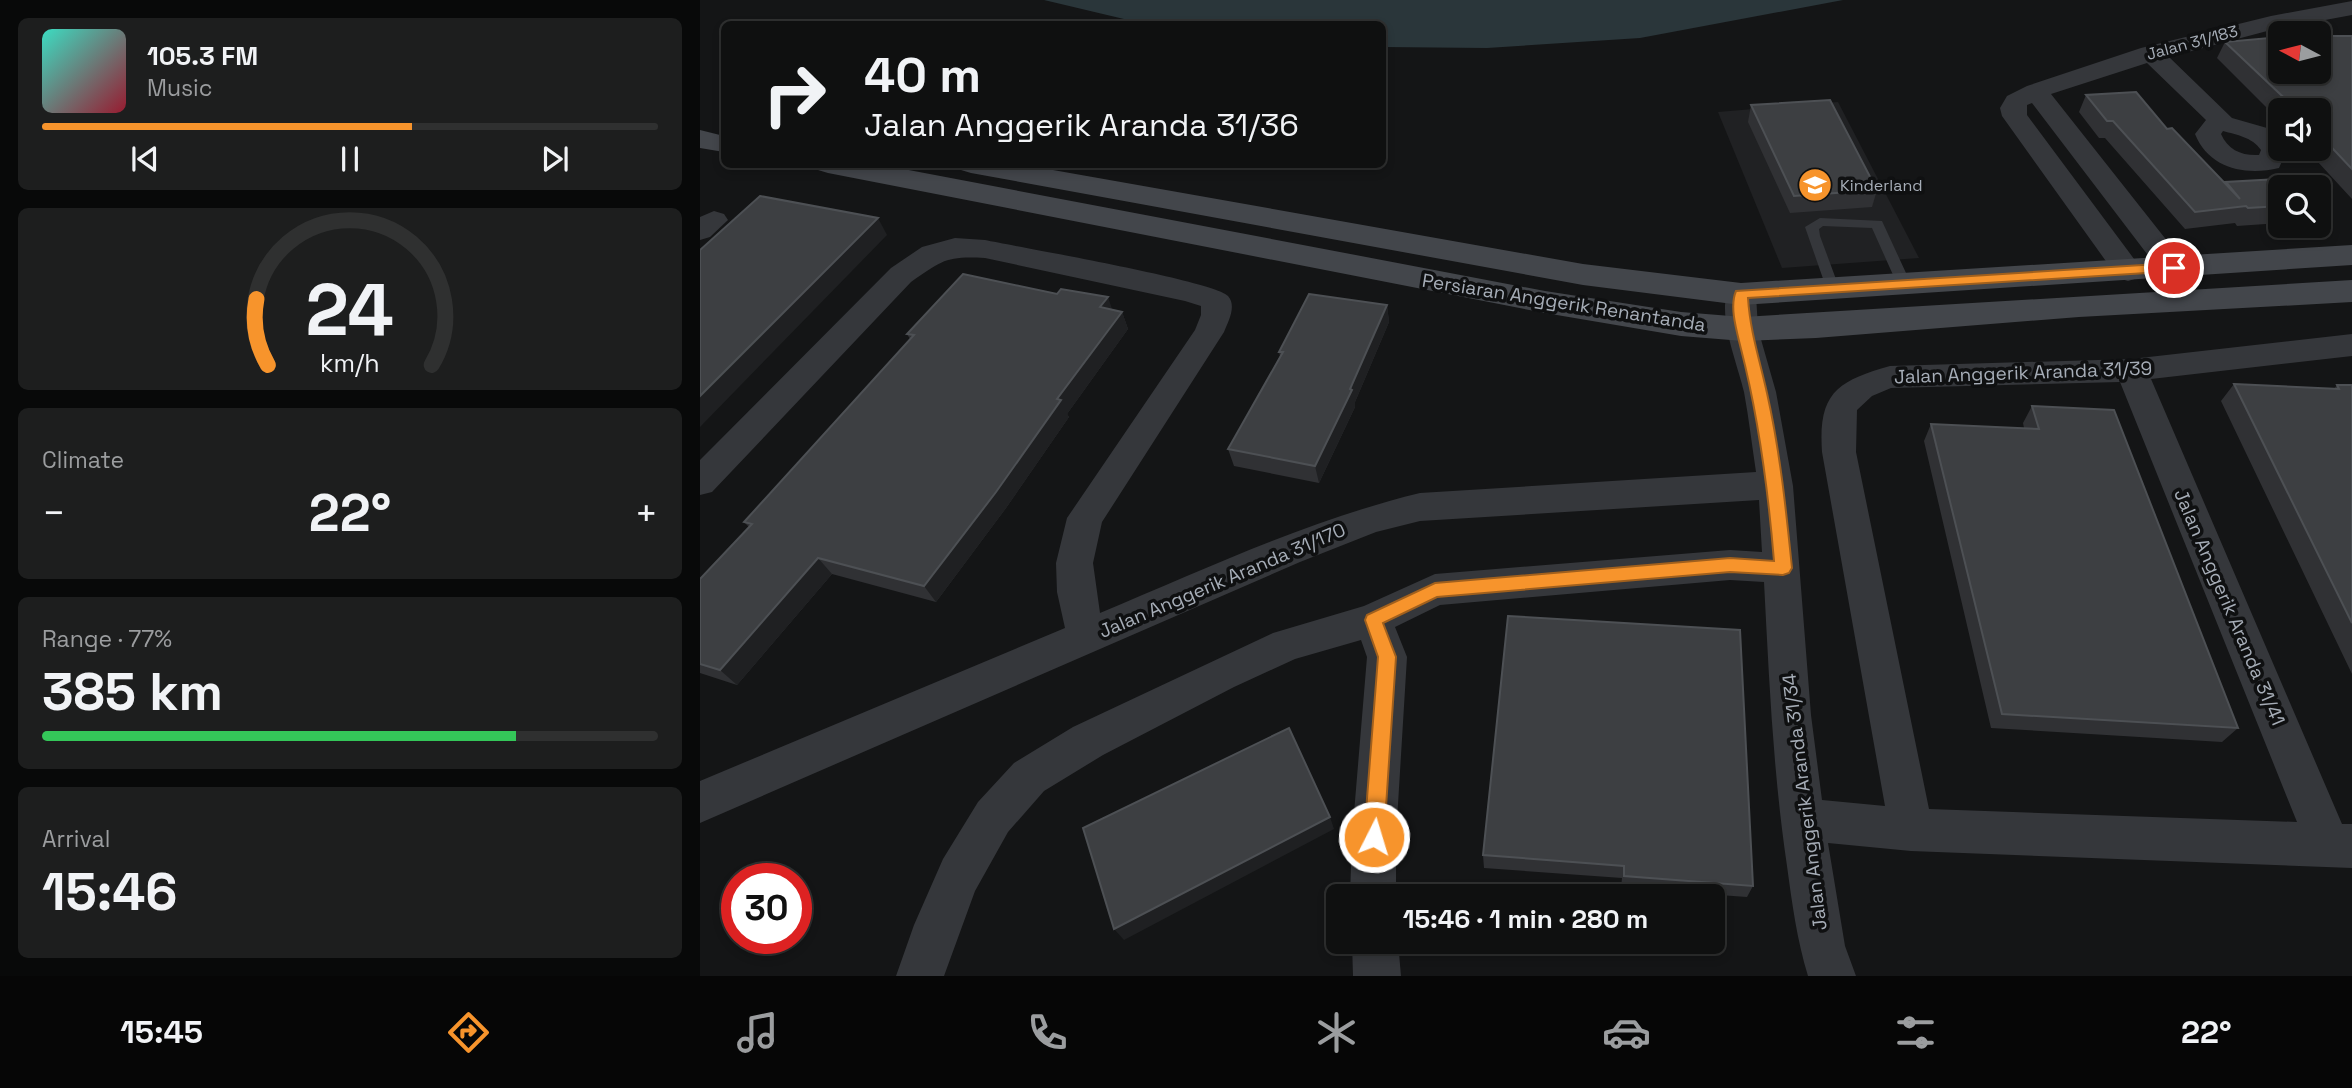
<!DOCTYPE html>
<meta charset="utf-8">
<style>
:root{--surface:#0f1010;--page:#1d1e1e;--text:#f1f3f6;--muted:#9b9d9f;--line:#2f3030;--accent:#f7942c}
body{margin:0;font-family:"Space Grotesk",sans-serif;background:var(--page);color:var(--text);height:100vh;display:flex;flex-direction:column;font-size:26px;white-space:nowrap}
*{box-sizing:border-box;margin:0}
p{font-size:23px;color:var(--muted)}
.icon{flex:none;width:38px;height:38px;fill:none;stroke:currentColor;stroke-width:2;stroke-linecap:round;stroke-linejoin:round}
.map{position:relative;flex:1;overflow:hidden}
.drawer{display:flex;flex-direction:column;gap:18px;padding:18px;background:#080909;width:700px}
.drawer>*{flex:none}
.hud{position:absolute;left:21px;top:21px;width:665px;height:147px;border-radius:10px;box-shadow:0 4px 10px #0003,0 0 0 2px var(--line);background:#0f1010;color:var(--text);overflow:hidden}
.needle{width:46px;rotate:277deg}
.tools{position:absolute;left:1568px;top:21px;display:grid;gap:14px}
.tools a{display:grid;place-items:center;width:63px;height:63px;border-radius:10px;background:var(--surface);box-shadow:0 4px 10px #0003,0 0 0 2px var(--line);font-size:35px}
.speed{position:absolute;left:21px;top:863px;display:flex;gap:14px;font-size:35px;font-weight:700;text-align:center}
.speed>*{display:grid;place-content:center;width:91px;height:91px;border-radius:50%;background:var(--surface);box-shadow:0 4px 10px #0003,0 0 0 2px var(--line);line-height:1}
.speed .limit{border:10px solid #d22;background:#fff;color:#111}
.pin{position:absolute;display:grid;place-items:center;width:60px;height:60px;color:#fff;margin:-30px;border:4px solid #fff;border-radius:50%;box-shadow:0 2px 7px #0007}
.me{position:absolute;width:77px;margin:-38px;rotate:5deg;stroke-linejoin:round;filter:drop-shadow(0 0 5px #0008)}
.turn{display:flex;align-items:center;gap:24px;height:147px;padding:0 28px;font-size:32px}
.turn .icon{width:91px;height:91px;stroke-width:2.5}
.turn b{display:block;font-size:49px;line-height:60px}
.big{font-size:52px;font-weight:700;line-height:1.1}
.drawer .widget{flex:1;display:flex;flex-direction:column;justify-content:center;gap:10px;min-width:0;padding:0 24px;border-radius:10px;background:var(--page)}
.drawer .dial{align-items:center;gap:0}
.dial svg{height:182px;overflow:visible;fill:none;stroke:var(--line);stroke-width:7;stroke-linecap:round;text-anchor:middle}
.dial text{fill:var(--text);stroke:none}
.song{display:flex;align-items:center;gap:21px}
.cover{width:84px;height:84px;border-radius:10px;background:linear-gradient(135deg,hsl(170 70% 55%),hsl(350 70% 35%))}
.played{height:7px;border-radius:4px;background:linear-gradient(90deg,var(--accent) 60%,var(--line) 60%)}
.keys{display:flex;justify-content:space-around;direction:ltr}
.heat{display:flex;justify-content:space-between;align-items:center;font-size:38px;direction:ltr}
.charge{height:10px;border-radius:5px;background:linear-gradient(90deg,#34c759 77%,var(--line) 0)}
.trip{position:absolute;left:626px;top:884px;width:399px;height:70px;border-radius:10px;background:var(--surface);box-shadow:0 4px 10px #0003,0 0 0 2px var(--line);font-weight:700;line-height:70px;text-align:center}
.tabs{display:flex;height:112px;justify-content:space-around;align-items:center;background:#060606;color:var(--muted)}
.tabs .icon{width:49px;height:49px}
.tabs .selected{color:var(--accent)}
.tabs b{font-size:32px;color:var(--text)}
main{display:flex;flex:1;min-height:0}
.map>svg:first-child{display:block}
</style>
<main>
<section class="drawer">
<div class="widget">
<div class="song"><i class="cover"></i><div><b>105.3 FM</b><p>Music</p></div></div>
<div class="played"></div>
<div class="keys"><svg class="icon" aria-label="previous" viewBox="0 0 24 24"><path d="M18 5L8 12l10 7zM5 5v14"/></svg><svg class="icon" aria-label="pause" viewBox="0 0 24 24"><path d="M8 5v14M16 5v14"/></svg><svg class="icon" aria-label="next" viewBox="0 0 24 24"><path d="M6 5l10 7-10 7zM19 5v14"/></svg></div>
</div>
<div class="widget dial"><svg viewBox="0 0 100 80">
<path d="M14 69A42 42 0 1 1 86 69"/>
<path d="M14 69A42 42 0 0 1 9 40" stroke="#f7942c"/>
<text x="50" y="56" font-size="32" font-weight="700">24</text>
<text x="50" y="72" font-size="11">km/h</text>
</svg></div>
<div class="widget"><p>Climate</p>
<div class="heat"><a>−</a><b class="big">22°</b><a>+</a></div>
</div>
<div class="widget"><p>Range · 77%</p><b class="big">385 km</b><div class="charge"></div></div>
<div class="widget"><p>Arrival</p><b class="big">15:46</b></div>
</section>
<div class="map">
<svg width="1652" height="976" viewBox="0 0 1652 976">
<rect width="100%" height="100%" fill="#141516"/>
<!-- built -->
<polygon fill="#202123" points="1138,102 1219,258 1082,268 1018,112"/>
<!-- water -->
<polygon fill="#2a363a" points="344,0 1143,0 940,38 787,48 683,47 682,24 445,24"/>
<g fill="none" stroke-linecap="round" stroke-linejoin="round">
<!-- service -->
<polygon fill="#35373b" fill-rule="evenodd" points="1120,218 1182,221 1212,286 1210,289 1200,289 1198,286 1172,228 1123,226 1119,229 1120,236 1140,290 1138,293 1128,293 1105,227"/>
<!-- minor -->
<g fill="#35373b" fill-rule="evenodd">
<path d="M1652,1V15L1571,30L1469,57L1532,118L1567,128L1578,135L1580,149L1587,150L1579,168C1546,176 1509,169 1495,134L1506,120L1447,63L1351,94L1483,261L1488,268L1483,275L1473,278L1463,275L1332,103L1327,105V115L1443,271L1438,278L1428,281L1418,278L1302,116L1300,108L1307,96L1327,86L1441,48L1571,16ZM1523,131C1537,135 1552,137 1561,150L1559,155C1542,156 1528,150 1521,134Z"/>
<polygon points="14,211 24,214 28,220 10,237 0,240 0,217"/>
<path d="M255,238L285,240C318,247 515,281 528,296C537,306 528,322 524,332L402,522L393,563L400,613C505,569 609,520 720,493L1056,472C1052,446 1049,419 1044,392C1038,365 1015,311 1030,287L1041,284L1052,287L1056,294L1058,329L1076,392L1093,486L1111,715L1122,800L1185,806L1122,452C1118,393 1137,381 1190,366L1431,359L1652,334V356L1451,379L1642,824H1652V868L1211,851L1128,843L1145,946L1156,976H1108C1097,940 1092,903 1087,866C1073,772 1069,677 1064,582L1030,580L740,605L695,627L707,657L696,837V896H650L652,837L667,657L661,640L595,659L534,687L403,755L344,791L308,832L275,891L244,976H196L214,925L243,859L278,802L314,763L373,727L573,633L664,606L735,574L1030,550L1062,552L1059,500L720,521L676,532L600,562L0,823V781L365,628L357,592L356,563L367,518L495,330L501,315V306L485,301L285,258C246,256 243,260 211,282L12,492L0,495V460L191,268L222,247ZM1420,382L1597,822L1229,809L1156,452L1157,410L1172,396L1191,388Z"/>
<polygon points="652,942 698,942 701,976 653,976"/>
</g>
<!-- secondary -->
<g fill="#43464b" fill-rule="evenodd">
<polygon points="0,130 24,136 24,152 0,148"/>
<polygon points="114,164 177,164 845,291 981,312 1043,317 1652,280 1652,302 1379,317 1116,338 1043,341 981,336 845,313 128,173 118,170"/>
<polygon points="257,164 319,164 883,264 1041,283 1652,245 1652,265 1041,305 883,285 271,173 261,170"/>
</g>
</g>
<!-- wall -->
<g fill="#303134">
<polygon points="1652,36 1652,199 1606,149 1619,149 1619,110 1580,110 1580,121 1517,58 1525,42"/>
<polygon points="1386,95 1467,129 1525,184 1526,182 1580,187 1580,223 1537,226 1535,223 1485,229 1405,138 1399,138 1379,112"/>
<polygon points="1051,105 1177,190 1172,207 1090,213 1048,122"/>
<polygon points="687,305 689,322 655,402 655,407 619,483 534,466 528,449 580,356 579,352"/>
<polygon points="412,310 422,312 428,329 367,414 369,417 306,508 236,602 132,574 37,685 0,673 0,579 49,527 44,522 210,339 207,334"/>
<polygon points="1534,384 1634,389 1637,385 1652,385 1652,674 1521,401"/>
<polygon points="1332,406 1538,728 1522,742 1291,728 1224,441 1231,424 1324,428 1323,423"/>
<polygon points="808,616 1053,886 1047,897 921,888 922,878 784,868 783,855"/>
</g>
<!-- shaded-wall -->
<g fill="#1f2022">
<polygon points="178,218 187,235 0,427 0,396"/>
<polygon points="408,297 414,315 400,307"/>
<polygon points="687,305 689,322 655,402 655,407 619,483 615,466"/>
<polygon points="422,312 428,329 367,414 369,417 306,508 236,602 224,586 357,399"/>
<polygon points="118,558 132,574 37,685 20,670"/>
<polygon points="630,817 634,829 424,940 414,929"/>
</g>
<!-- building -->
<g fill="#3d3f42" stroke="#4d5054" stroke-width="2">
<polygon points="1619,36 1652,36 1652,169 1619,134 1619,110 1597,110 1525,42 1580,37 1580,72 1619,72"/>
<polygon points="1436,92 1467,129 1472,128 1540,199 1526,182 1598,178 1607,187 1580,187 1580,206 1548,208 1546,206 1495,212 1413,121 1407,121 1386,95"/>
<polygon points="1130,100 1177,190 1094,196 1051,105"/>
<polygon points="60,196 178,218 0,396 0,250"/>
<polygon points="263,274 357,294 361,289 408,297 400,307 422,312 357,399 361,400 296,492 224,586 118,558 20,670 0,664 0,579 52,524 44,522 214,335 207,334"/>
<polygon points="609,294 687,305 650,389 652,390 615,466 528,449 583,352 579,352"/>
<polygon points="1534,384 1639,389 1637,385 1652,385 1652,623"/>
<polygon points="1332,406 1414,410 1538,728 1302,714 1231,424 1339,429"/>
<polygon points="808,616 1040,630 1053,886 924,876 924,866 783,855"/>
<polygon points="589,728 630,817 414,929 383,828"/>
</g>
<!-- route -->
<path fill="#f7942c" stroke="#a1601d" stroke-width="2" d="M1474,263L1480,268L1478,271L1048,298C1050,331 1060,361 1067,393C1080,451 1086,509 1092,568L1089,573L1083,575L1030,572L737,597L683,623L696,657L684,837L681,844L674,847L667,844L664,837L678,657L665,620L667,615L735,583L1030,558L1074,561C1068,489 1059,419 1041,349C1037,332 1029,307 1036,291Z"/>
<!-- icons -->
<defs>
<g id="school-disc" transform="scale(1.75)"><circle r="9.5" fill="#f7942c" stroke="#0f1011"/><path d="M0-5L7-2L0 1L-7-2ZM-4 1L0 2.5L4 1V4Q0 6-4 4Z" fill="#fff"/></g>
</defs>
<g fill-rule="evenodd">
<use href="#school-disc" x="1115" y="185"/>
</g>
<g text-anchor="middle" stroke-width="7" stroke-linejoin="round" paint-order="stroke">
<!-- far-street labels -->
<g font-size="16" fill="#a6adb7" stroke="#0f1011">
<text transform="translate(1492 42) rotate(-15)" y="6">Jalan 31/183</text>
</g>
<!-- far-poi labels -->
<g font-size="16" fill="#a6adb7" stroke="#0f1011" text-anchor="start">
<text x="1140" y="191">Kinderland</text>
</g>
<!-- street labels -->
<g font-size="19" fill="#a6adb7" stroke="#0f1011">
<text transform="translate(864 302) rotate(9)" y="7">Persiaran Anggerik Renantanda</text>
<text transform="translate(1323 372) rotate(-2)" y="7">Jalan Anggerik Aranda 31/39</text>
<text transform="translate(522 580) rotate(-23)" y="7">Jalan Anggerik Aranda 31/170</text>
<text transform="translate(1530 607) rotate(67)" y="7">Jalan Anggerik Aranda 31/41</text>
<text transform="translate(1104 802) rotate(-97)" y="7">Jalan Anggerik Aranda 31/34</text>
</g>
</g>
</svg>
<div class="tools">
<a><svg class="needle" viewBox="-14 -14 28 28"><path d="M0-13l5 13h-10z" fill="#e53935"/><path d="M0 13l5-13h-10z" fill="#9b9d9f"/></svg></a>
<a><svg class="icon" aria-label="sound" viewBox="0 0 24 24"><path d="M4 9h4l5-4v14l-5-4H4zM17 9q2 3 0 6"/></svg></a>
<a><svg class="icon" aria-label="search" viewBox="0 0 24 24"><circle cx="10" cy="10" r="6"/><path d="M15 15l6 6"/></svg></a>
</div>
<div class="speed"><div class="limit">30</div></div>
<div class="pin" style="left:1474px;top:268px;background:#d93025"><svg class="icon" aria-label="arrive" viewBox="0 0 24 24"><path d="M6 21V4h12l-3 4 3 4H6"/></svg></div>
<svg class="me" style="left:674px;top:837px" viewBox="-20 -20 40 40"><circle r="17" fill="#f7942c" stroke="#fff" stroke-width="3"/><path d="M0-11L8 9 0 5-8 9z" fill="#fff"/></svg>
<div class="trip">15:46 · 1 min · 280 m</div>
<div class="hud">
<div class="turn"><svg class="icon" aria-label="right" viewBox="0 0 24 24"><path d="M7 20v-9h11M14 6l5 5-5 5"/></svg><div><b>40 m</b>Jalan Anggerik Aranda 31/36</div></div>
</div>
</div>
</main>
<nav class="tabs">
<b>15:45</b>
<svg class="icon selected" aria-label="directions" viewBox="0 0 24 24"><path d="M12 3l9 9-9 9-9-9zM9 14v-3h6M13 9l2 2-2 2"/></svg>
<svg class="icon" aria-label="music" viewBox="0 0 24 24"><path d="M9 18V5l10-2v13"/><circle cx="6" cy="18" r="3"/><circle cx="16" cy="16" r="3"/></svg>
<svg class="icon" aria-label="phone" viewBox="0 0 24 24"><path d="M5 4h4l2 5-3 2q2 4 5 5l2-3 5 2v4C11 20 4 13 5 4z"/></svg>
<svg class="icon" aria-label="climate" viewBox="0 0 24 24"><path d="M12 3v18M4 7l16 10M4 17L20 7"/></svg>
<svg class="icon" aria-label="car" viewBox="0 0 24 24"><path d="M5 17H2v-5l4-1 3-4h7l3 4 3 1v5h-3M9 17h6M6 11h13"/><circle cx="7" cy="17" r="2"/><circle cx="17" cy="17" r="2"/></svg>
<svg class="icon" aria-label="filters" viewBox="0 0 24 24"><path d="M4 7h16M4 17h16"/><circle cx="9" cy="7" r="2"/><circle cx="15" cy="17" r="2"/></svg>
<b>22°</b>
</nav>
